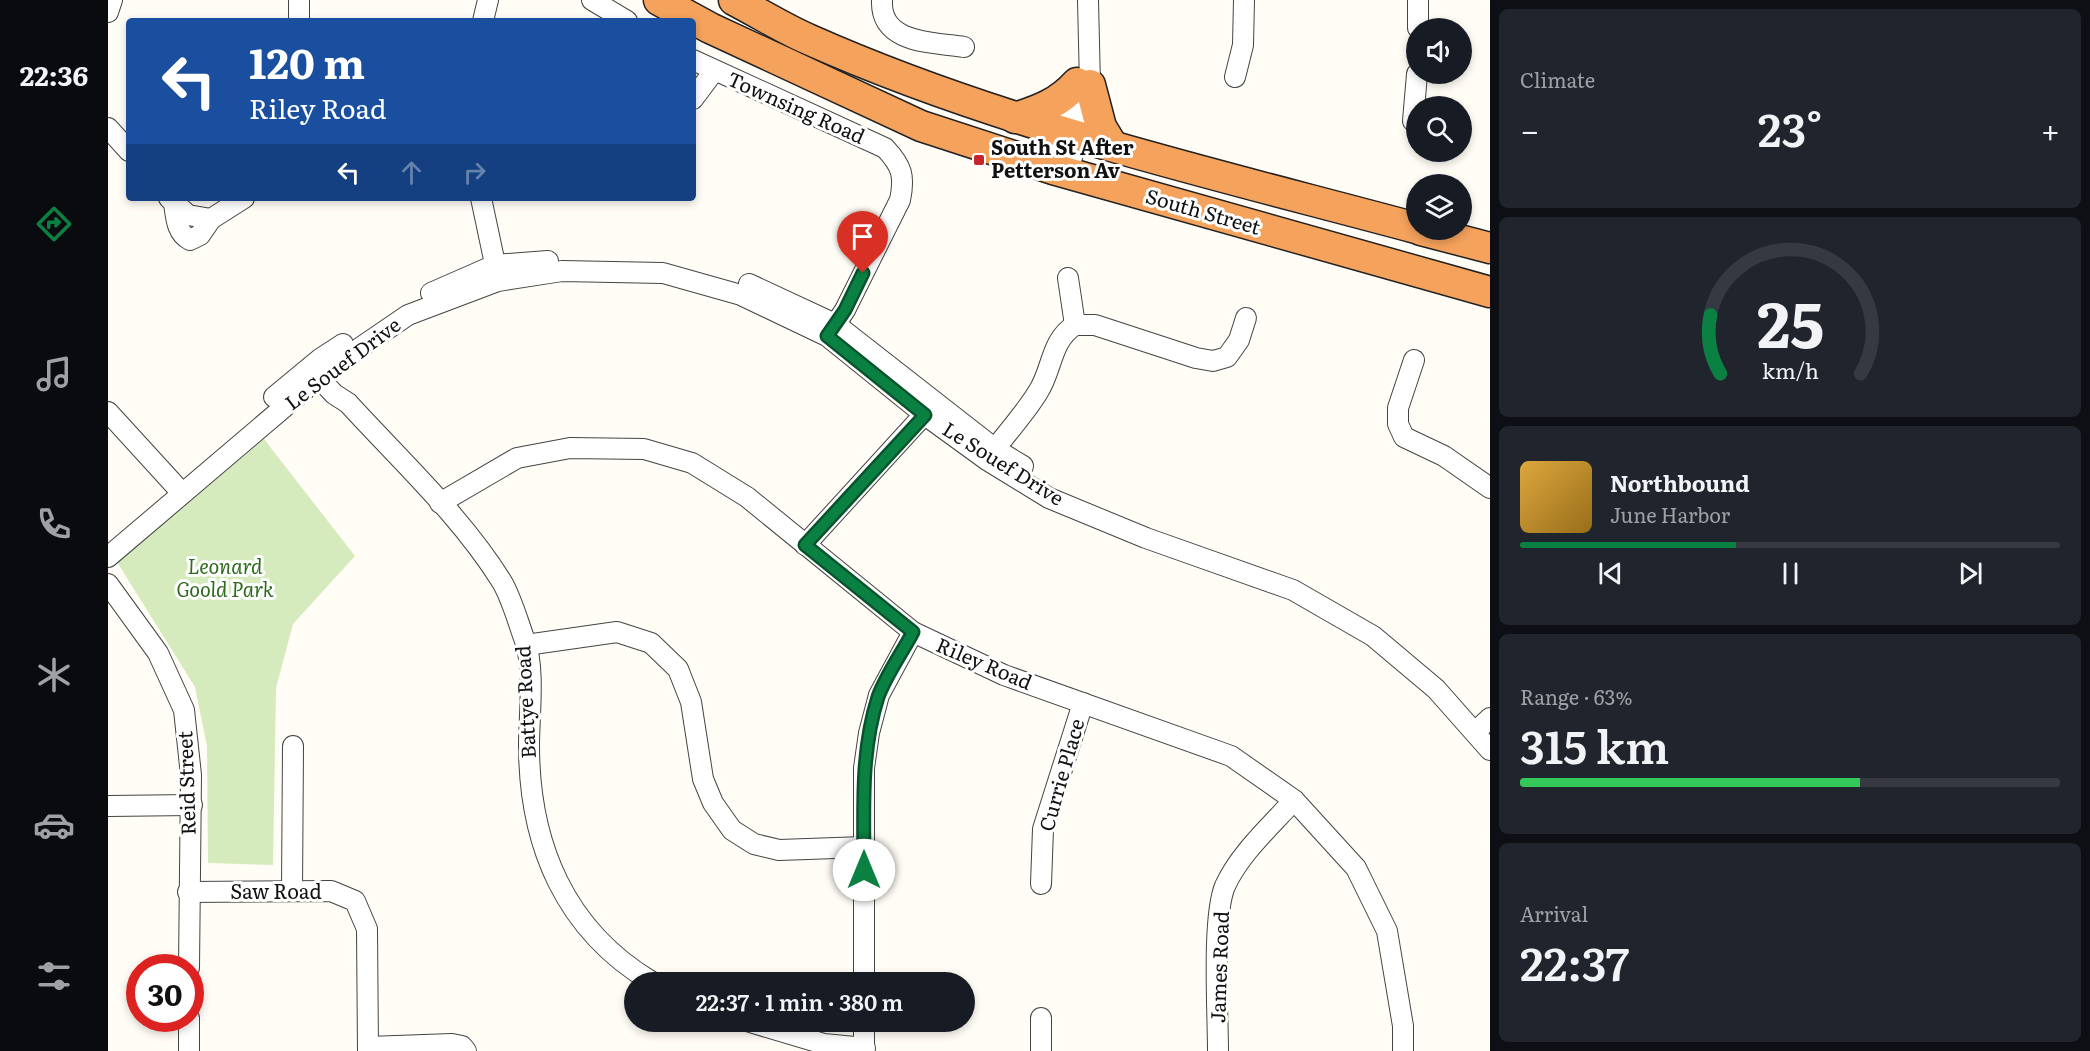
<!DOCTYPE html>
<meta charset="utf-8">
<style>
:root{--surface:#171b24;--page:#20242c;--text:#f1f3f6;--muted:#9ea1a6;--line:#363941;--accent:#0b8043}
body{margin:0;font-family:Literata,serif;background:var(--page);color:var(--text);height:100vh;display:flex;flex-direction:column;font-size:22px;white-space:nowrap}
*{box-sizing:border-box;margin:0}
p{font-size:20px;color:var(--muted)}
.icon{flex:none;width:33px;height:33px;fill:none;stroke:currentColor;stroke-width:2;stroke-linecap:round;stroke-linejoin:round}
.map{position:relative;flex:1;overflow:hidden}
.side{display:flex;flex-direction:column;gap:9px;padding:9px;background:#0d0f14;width:600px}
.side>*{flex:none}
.banner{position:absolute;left:18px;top:18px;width:570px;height:183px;border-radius:6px;box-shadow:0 3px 9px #0003;background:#1a4fa0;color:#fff;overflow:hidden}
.fabs{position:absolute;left:1298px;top:18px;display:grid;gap:12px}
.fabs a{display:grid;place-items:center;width:66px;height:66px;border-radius:50%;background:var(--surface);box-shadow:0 3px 9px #0003;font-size:30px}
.speed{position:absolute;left:18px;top:954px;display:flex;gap:12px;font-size:30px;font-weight:700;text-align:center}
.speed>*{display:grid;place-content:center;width:78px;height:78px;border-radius:50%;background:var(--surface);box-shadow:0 3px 9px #0003;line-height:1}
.speed .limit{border:9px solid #d22;background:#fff;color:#111}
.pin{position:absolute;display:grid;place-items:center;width:51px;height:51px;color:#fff;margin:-62px -26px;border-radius:50% 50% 50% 0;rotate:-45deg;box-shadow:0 0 6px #0007}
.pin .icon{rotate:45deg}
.me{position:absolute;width:66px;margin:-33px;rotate:0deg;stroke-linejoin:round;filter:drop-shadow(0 0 4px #0008)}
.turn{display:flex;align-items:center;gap:21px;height:126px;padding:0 24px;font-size:27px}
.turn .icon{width:78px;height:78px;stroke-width:2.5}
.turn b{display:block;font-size:42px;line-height:51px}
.lanes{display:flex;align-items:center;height:57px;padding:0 24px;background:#0003;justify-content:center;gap:30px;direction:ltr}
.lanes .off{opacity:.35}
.big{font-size:45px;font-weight:600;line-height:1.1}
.side .widget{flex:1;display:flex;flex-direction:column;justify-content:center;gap:9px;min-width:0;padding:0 21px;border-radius:9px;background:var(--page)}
.side .dial{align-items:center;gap:0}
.dial svg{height:156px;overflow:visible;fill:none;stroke:var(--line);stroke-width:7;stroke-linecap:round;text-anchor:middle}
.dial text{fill:var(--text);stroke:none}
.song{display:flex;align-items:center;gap:18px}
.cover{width:72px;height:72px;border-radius:9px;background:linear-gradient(135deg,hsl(40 70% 55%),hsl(40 70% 35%))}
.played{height:6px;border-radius:3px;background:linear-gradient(90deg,var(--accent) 40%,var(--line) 40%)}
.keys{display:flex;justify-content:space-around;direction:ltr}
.heat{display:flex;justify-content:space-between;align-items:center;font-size:33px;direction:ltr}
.charge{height:9px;border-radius:4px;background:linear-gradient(90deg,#34c759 63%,var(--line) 0)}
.trip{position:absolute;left:516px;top:972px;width:351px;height:60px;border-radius:30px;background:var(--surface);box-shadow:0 3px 9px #0003;font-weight:600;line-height:60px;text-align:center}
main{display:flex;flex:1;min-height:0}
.tab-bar{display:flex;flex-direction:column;width:108px;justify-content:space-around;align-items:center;background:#090b0e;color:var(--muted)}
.tab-bar .icon{width:42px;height:42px}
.tab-bar .active{color:var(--accent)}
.tab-bar b{font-size:27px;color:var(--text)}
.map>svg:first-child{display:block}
</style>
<main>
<nav class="tab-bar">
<b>22:36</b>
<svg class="icon active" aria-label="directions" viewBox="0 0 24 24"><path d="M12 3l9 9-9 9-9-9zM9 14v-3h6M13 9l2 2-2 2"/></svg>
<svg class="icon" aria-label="music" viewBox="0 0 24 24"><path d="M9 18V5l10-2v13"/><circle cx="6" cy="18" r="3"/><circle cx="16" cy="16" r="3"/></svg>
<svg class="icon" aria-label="phone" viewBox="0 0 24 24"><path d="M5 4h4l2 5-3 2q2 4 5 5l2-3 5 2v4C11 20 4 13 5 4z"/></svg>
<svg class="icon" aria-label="climate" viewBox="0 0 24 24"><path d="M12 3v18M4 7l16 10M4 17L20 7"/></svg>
<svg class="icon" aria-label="car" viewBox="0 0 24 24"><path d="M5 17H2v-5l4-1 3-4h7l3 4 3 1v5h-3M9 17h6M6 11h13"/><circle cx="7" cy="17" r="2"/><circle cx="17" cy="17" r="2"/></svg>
<svg class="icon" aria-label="filters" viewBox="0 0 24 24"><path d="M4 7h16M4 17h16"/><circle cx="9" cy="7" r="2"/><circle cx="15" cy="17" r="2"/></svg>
</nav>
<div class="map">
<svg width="1382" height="1051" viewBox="0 0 1382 1051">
<rect width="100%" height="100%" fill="#fffdf5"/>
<!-- green -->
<polygon fill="#d5ebbd" points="156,439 247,556 185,624 168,688 165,865 100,863 99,746 87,687 9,562"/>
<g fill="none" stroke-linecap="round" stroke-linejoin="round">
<!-- minor casing -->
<g stroke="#444" stroke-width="22">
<g id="minor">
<polyline points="484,0 519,21"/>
<path d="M774,0C772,44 824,42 856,47"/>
<polyline points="0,12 4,0"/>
<polyline points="191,21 191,0"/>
<polyline points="375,21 380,0"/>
<polyline points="1310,28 1310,0"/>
<path d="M585,60L777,148C794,166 797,176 792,200L737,310L720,335"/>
<polyline points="1127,77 1135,45 1136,0"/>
<polyline points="585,99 606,71"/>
<polyline points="1305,121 1309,74"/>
<polyline points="0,128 21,151"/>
<polyline points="945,169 968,85"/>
<polyline points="960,173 982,85 980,0"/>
<polyline points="61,198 80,215 103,219 136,198"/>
<polyline points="373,198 390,278"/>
<path d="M66,203C68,216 68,233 82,240L92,235L103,219"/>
<polyline points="641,284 727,324 887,449 915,466"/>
<polyline points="323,293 387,265 440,261"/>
<polyline points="967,325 987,325 1088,358 1105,361 1119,357 1131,340 1138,318"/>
<polyline points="1306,360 1290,408 1290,424 1296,437 1336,456 1382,488"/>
<path d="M202,368L226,394L240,403C292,460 353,516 394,582C404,599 410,622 417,641C427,669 421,716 421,745C421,845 457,930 544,982"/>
<polyline points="166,397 212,359 235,344"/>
<polyline points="0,412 74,493"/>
<path d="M880,458C896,436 916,415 930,392C945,369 942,341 967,325L960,278"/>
<polyline points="332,503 409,458 462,448 536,449 584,463 639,497 805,632 896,675 1123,756 1186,800 1248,868 1279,931 1295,1026 1295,1051"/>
<polyline points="697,545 824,406"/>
<polyline points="0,557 221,369 300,315 390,281 454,271 555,273 633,295 719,336 817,415 879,460 941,498 1038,538 1185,590 1265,636 1328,689 1382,750"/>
<polyline points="0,584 50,653 76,710 83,775 81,968"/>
<polyline points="418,645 509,632 543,643 570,669 583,702 595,779 605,803 624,830 646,844 671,850 756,847"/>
<polyline points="1367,732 1382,718"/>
<polyline points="0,806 84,805"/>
<polyline points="933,884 935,829 975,703"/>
<polyline points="184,890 185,746"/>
<polyline points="80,892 223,891 247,901 259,929 260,1051"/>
<polyline points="756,982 756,768 761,733 771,695 805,632"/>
<polyline points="81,1018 81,1051"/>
<polyline points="642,1022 716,1044 757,1048"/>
<polyline points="756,1022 756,1051"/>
<polyline points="260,1047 344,1044 354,1046 358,1051"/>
<polyline points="933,1051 933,1018"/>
<path d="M1110,1051C1110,1013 1104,917 1117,886C1132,853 1163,826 1186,800"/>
</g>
</g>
<!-- highway casing -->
<g stroke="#222" stroke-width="33">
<g id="highway">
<polyline points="551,0 602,28 813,126 945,169 1382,292"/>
<path d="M626,0C651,13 676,29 702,40C896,126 1104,173 1308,228"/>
<polyline points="982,85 993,127 1004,145"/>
<path d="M907,118C932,110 951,103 969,83"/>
<polyline points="1313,230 1382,248"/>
</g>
</g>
<!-- minor -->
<use href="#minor" stroke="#fff" stroke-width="20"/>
<!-- highway -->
<use href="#highway" stroke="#f5a25d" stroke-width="30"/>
</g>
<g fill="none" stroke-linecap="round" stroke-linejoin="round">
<!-- route casing -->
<g stroke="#07532c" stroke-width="15">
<path id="route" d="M755,273L737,310L719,336L817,415L697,545L805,632C794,653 778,675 770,697C752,753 756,812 756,870"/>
</g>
<!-- route -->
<use href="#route" stroke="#0b8043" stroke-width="10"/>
</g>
<!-- markers -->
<rect fill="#c4262e" stroke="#fff" stroke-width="2" x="865" y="154" width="12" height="12" rx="3"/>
<g text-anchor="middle" stroke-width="6" stroke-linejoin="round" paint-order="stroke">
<!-- street labels -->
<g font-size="20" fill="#111" stroke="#fff">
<text transform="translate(688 108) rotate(24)" y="7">Townsing Road</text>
<text transform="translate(1095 212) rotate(16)" y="7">South Street</text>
<text transform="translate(235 364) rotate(-37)" y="7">Le Souef Drive</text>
<text transform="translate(895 464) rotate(32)" y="7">Le Souef Drive</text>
<text transform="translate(876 664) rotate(23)" y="7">Riley Road</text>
<text transform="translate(418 702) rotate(-93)" y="7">Battye Road</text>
<text transform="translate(954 775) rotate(-74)" y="7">Currie Place</text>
<text transform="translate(79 783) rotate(-92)" y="7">Reid Street</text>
<text x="168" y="899">Saw Road</text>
<text transform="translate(1112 967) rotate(-88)" y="7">James Road</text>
</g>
<!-- poi labels -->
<g font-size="20" font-weight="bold" fill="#111" stroke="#fff" text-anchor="start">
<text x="883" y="155">South St After<tspan x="883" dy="23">Petterson Av</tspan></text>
</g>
<!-- park labels -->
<g font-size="20" font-style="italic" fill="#2f6b1f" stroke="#fff">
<text x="117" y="574">Leonard<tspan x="117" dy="23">Goold Park</tspan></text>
</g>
</g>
</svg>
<div class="fabs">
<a><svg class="icon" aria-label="sound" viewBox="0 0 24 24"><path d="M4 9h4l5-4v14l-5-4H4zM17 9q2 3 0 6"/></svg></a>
<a><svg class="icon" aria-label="search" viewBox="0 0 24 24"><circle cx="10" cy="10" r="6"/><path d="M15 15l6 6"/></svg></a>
<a><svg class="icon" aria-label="layers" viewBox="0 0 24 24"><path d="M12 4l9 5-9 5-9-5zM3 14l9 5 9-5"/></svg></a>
</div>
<div class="speed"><div class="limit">30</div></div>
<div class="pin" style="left:755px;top:273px;background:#d93025"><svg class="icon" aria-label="arrive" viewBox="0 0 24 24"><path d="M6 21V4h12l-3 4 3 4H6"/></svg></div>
<svg class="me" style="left:756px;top:870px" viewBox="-20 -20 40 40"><circle r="19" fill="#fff"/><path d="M0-13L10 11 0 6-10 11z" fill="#0b8043"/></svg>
<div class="trip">22:37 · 1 min · 380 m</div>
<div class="banner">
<div class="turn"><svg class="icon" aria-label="left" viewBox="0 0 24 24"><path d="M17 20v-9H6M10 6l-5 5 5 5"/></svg><div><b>120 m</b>Riley Road</div></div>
<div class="lanes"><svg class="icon" aria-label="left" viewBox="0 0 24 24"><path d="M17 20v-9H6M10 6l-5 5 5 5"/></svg><svg class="icon off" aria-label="ahead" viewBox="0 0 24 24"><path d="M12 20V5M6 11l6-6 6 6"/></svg><svg class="icon off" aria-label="right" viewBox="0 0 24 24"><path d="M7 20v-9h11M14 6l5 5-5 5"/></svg></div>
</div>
</div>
<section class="side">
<div class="widget"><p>Climate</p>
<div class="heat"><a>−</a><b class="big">23°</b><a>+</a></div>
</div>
<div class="widget dial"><svg viewBox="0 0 100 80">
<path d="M14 69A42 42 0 1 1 86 69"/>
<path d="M14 69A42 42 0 0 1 9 39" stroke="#0b8043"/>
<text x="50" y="56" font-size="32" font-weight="700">25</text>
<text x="50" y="72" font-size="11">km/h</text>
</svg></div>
<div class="widget">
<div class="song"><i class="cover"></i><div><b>Northbound</b><p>June Harbor</p></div></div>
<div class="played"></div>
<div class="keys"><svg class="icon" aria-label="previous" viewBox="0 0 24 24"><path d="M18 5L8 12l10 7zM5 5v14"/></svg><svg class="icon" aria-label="pause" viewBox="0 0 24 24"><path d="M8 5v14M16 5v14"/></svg><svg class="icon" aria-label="next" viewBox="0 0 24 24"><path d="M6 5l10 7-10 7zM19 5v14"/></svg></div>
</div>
<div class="widget"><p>Range · 63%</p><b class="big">315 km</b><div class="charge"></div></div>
<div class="widget"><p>Arrival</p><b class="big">22:37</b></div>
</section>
</main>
